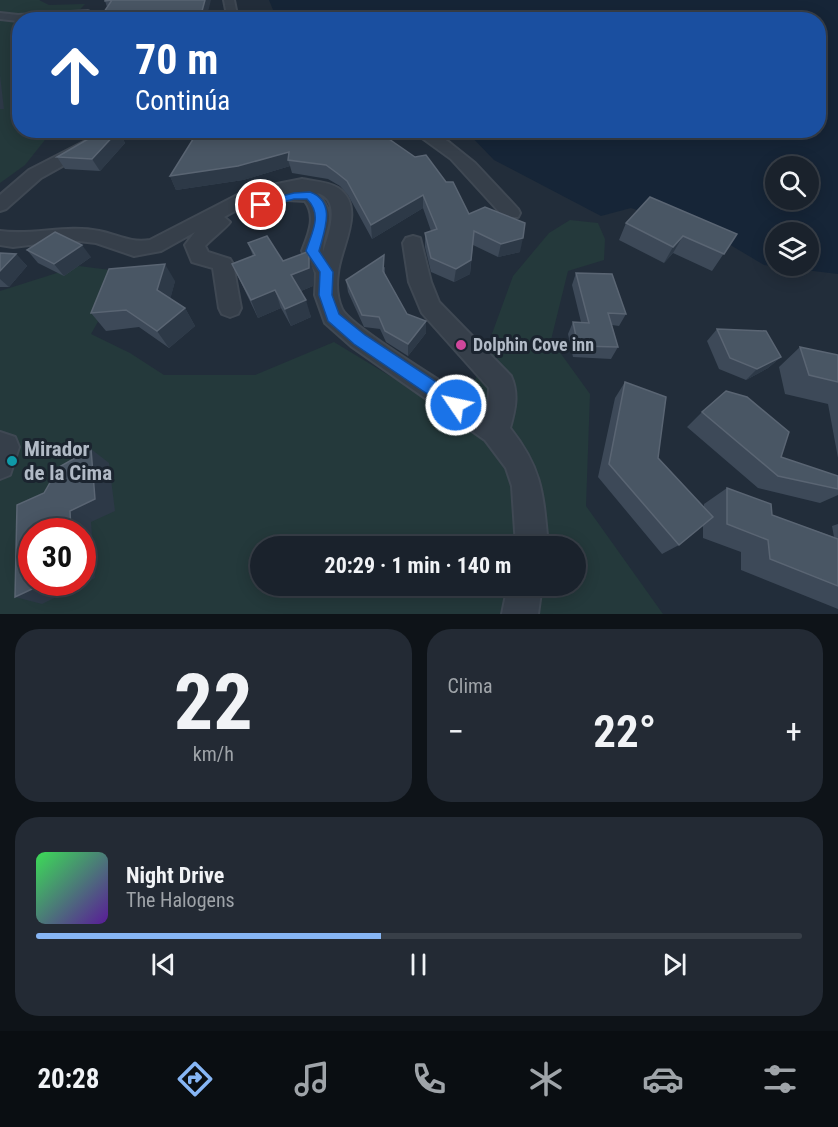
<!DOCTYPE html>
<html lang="es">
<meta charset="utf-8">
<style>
:root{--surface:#1a222c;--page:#232a34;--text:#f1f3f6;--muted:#9fa4a9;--line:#383f48;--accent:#87b6f5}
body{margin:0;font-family:"Roboto Condensed",sans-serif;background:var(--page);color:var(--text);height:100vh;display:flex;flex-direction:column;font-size:22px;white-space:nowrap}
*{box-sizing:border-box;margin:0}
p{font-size:20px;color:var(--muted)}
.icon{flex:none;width:33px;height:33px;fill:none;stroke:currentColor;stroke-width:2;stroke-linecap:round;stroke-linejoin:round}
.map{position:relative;height:614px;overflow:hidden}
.panel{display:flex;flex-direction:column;gap:15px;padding:15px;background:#0e1318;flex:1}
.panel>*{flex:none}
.banner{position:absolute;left:12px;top:12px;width:814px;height:126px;border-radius:24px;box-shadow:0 3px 15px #0003,0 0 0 2px var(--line);background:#1a4fa0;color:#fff;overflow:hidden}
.tools{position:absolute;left:765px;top:156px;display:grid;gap:12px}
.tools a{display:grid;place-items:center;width:54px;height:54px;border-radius:50%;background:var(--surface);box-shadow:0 3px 15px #0003,0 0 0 2px var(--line);font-size:30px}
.speed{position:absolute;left:18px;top:518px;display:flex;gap:12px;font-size:30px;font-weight:700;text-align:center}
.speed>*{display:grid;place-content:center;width:78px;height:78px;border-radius:50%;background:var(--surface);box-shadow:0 3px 15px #0003,0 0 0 2px var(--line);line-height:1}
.speed .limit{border:9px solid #d22;background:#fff;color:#111}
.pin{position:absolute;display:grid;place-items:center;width:51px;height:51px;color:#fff;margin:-26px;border:3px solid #fff;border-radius:50%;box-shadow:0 2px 6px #0007}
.me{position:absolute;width:66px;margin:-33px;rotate:304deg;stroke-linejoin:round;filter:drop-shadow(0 0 4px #0008)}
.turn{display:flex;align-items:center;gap:21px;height:126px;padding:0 24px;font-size:27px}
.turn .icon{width:78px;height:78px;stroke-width:2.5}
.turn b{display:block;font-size:42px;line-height:51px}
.big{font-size:45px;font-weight:700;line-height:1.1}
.panel .card{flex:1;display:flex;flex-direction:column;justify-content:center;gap:9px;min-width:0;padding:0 21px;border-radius:24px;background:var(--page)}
.panel .dial{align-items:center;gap:0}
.dial b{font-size:78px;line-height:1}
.song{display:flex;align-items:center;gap:18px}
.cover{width:72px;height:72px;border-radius:9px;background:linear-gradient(135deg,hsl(130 70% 55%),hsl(270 70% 35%))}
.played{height:6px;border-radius:3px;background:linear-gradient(90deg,var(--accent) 45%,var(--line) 45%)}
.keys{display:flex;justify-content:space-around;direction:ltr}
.heat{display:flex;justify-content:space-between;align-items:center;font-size:33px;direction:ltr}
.panel .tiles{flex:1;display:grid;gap:15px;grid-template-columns:1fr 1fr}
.card:last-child{grid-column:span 2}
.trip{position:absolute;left:250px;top:536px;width:336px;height:60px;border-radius:30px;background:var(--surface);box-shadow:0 3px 15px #0003,0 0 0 2px var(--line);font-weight:700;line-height:60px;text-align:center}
.dock{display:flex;height:96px;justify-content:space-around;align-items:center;background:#0a0e12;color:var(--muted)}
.dock .icon{width:42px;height:42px}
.dock .selected{color:var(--accent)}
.dock b{font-size:27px;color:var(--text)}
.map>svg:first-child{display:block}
</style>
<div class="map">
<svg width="838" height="614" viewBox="0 0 838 614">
<rect width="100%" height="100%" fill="#222d3a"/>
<!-- green -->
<g fill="#24393b" fill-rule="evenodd">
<polygon points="0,0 39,0 49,5 85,4 71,19 20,20 20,130 52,131 25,165 0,183"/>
<path d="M570,220L598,223L605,239L604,260L568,271L551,340L590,394L586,506L663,614H0V291L79,266L126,272L91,334L130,353L164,375H255L334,342L461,419L513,276L549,233ZM32,531H82V582H32ZM261,546H576V585H261Z"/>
</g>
<!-- water -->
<path fill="#162537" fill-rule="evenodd" d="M269,0H838V274L764,265L717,237L631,208L601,216L494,160L466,131L819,130V20H277ZM776,166H808V200H776ZM776,232H808V266H776Z"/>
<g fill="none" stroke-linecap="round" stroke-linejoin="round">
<!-- minor casing -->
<g stroke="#3f4853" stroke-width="4">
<g id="minor">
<polygon points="224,0 234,0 238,20 228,20"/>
<polygon points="88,11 93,14 92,16 18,21 0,19 0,13 18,15"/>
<polygon points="107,130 127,130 41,178 6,209 0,211 0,195 29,170"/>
<polygon points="411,130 431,130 450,143 475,163 518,209 520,213 518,217 504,217 451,159"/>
<path d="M302,179C312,181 329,182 338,188C367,207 340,248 338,273C336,286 337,298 342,309C350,327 465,396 488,411L489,388L422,313L409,282L403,243L406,238L413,236L420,238L431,282L439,302L511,376C519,394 515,410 510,428C543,470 543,494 548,546H516L512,486L506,468L485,440L351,346L325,323L315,295L316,273L302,251C308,235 317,217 305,201L287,200L284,196L286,192L258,198L224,217L230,222C226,228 212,238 205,246L208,252L230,259L233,264L241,308L238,314L230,317L222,314L219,308L213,268L192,262L185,245L195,232L161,251L134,256L96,243L70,240L13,247L0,245V231C33,236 66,224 99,231C119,235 129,243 150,240L247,190ZM317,193C342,199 329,234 323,252C323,226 340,218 317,193Z"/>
<polygon points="0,432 15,437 19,447 10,475 0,479"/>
<polygon points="508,585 542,585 538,614 502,614"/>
</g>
</g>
<!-- minor -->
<use href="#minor" fill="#363f4a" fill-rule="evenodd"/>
</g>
<!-- wall -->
<g fill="#3d4958">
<polygon points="211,0 107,7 105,1"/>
<polygon points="68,130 97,130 94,134 87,138"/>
<polygon points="366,130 469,214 520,252 498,257 473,245 470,274 454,282 431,272 425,247 425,233 431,231 423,208 372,239 348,195 340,186 328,179 292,173 290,166 243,180 176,190 170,176 248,131"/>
<polygon points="118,131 125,143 100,171 65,169 57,157"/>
<polygon points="626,223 737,234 712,271 673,253 664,263 619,240"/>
<polygon points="248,243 283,261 309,256 314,274 313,286 301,291 311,317 291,326 281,308 258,318 232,264 253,256"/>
<polygon points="27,250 91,257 64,276 38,263"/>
<polygon points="0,253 16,254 27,266 9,287 0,287"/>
<polygon points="385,267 385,274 407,314 426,333 408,356 386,342 380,329 364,327 348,292 346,280"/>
<polygon points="576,273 626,314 619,326 612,325 618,347 611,359 573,357 568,334 573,322 581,322 572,285"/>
<polygon points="175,281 170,299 185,308 195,326 169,348 139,327 106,331 91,313"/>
<polygon points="717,329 781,357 768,368 746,380 719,369 707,341"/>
<polygon points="800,347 838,355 838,458 828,404 785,394 779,367"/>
<polygon points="625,382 658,458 704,507 704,504 727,488 772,515 834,537 832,526 838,524 838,609 741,570 741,552 703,538 703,524 679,545 662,554 598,477 615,398"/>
<polygon points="702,412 781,457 838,476 838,495 820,503 758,488 687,427"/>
</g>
<!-- shaded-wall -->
<g fill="#2d3947">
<polygon points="205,0 211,0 206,20 100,20 100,18"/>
<polygon points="0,75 4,109 0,109"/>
<polygon points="83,130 97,130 94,134 87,138"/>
<polygon points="118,131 125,143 100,171 92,159"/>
<polygon points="289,152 288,160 290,166 243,180 176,190 170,176"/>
<polygon points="423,195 423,208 372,239 371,225"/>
<polygon points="683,236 673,253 664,263 673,247"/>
<polygon points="523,238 520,252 498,257 501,244"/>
<polygon points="82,245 91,257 64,276 54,264"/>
<polygon points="16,254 27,266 9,287 0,279 0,271"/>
<polygon points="309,256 314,274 313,286 296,293 291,275"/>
<polygon points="471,260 470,274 454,282 456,269"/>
<polygon points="165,264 175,281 168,308 157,290"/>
<polygon points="275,290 281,308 258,318 251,300"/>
<polygon points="306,300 311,317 291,326 285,309"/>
<polygon points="185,308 195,326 169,348 157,331"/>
<polygon points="426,321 426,333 408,356 408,344"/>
<polygon points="781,357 768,368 746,380 757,369"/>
<polygon points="91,449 109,463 115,511 91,522 95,578 42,604 15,597 47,582 82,582 82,531 71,531 70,511"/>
</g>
<!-- building -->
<g fill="#495664" stroke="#5a6573" stroke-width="1.5">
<polygon points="105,0 205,0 202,11 100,18 112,0 105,1"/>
<polygon points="237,130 247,130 248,131 250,130 366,130 382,137 386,137 415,157 426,155 446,182 453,182 469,214 485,207 525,223 523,238 501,244 474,231 471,260 456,269 431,258 425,233 437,229 423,195 371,225 347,181 337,173 326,165 288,160 289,152 238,166 170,176 195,136"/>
<polygon points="102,131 118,131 92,159 57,157"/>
<polygon points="650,197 737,234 724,254 683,236 673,247 626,223"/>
<polygon points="55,232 82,245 54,264 27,250"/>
<polygon points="267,236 283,261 307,252 309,256 309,268 291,275 306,300 285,309 275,290 251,300 232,264 255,255 248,243"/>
<polygon points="0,253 16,254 0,271"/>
<polygon points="384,255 383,271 407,314 426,321 408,344 385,331 379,317 362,315 346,280"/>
<polygon points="165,264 157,290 185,308 157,331 126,310 91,313 109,269"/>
<polygon points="576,273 612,274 626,314 608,313 618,347 578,346 573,322 589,323"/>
<polygon points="717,329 766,331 781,357 757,369 730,358"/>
<polygon points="800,347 838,355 838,382 809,375"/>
<polygon points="625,382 666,397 658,458 713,517 679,545 609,464"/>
<polygon points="726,391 747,397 789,432 781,457 838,476 838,489 778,476 702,412"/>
<polygon points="91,449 95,499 70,511 71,531 32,531 32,582 47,582 15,597 17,505 44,493 59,467"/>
<polygon points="727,488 771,504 772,515 838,539 838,586 770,559 768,540 727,524"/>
</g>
<!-- route -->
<path fill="#1a73e8" stroke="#114b97" stroke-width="1.5" d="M310,192C337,202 324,231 319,251L333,272L332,295L339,314L365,335L462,399L464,405L462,410L456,412L451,410L354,344L328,321L319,295L320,272L306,251C312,232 323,215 307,199H294L261,208L255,205L257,202L294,193Z"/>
<!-- markers -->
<circle fill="#d1479c" stroke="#1b242f" stroke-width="2" cx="461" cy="345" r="6"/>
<circle fill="#0f9aa8" stroke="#1b242f" stroke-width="2" cx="12" cy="461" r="6"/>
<g text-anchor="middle" stroke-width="6" stroke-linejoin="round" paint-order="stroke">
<!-- poi labels -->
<g font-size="18" font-weight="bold" fill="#b1bac6" stroke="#1b242f" text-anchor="start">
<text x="473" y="351">Dolphin Cove inn</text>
</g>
<!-- near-poi labels -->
<g font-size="21" font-weight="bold" fill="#b1bac6" stroke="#1b242f" text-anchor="start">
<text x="24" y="456">Mirador<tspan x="24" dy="24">de la Cima</tspan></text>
</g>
</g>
</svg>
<div class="tools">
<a><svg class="icon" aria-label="search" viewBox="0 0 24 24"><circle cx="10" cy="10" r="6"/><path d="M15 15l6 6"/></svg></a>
<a><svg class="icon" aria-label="layers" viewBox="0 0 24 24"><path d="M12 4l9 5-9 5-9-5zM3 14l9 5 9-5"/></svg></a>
</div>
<div class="speed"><div class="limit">30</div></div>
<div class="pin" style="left:261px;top:205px;background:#d93025"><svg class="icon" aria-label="arrive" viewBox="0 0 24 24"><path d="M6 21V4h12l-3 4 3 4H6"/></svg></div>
<svg class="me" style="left:456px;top:405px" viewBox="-20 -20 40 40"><circle r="17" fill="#1a73e8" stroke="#fff" stroke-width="3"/><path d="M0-11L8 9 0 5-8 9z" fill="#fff"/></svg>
<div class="trip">20:29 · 1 min · 140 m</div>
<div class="banner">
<div class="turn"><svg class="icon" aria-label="ahead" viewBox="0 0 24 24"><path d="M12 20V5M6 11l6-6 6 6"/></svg><div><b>70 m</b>Continúa</div></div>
</div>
</div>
<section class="panel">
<div class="tiles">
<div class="card dial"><b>22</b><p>km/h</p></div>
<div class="card"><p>Clima</p>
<div class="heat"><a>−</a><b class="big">22°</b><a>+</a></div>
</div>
<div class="card">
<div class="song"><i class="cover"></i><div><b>Night Drive</b><p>The Halogens</p></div></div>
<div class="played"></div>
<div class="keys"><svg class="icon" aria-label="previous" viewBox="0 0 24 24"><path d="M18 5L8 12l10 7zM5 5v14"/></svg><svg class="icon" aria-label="pause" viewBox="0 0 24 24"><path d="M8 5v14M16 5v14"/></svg><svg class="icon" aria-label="next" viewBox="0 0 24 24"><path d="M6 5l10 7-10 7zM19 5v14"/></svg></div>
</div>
</div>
</section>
<nav class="dock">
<b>20:28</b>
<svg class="icon selected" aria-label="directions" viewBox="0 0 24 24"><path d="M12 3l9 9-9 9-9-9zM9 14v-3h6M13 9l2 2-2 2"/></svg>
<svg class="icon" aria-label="music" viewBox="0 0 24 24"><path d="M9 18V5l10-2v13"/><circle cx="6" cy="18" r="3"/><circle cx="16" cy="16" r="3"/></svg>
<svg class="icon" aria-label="phone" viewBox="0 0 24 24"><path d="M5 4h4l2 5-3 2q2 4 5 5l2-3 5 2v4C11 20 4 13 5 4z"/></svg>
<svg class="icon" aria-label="climate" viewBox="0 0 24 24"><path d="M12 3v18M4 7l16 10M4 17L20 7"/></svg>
<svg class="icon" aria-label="car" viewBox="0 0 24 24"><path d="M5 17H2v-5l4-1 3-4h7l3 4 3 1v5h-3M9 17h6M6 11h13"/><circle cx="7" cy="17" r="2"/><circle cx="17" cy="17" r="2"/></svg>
<svg class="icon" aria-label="filters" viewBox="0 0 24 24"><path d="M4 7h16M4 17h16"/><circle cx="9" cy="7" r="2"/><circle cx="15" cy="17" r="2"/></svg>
</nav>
